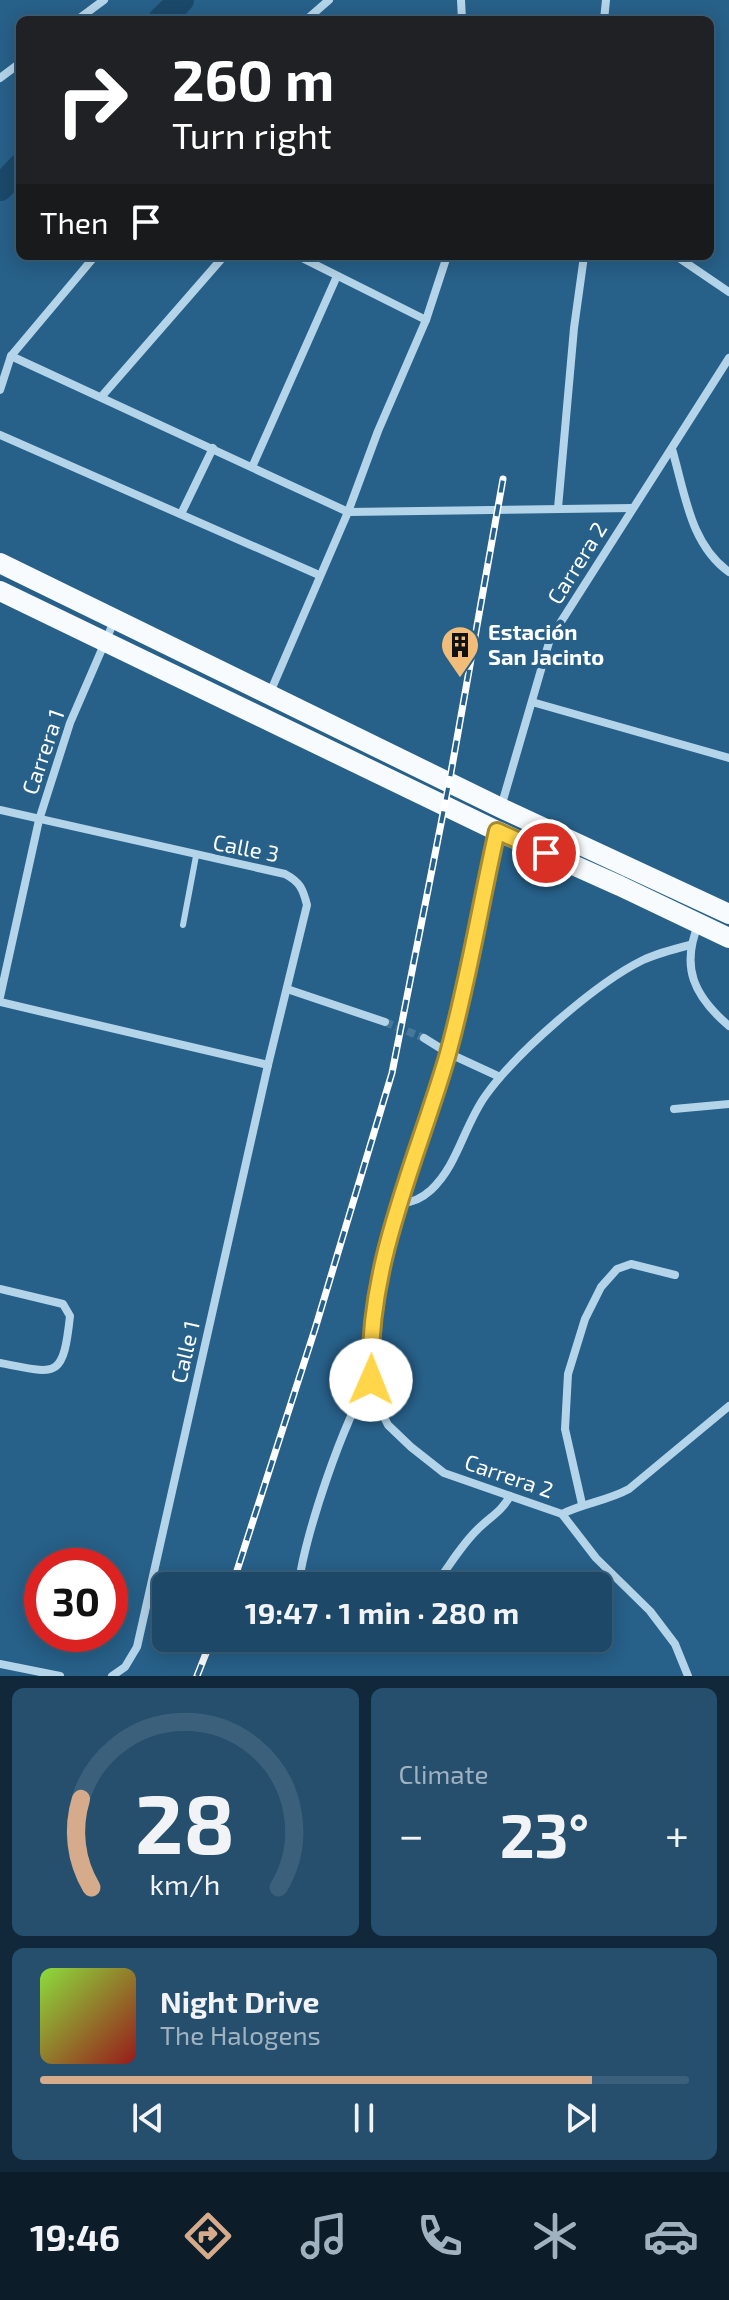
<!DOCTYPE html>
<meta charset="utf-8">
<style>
:root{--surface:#1d4867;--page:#254f6d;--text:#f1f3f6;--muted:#a0b2c0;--line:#3b607b;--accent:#d6ab8b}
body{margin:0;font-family:"Exo 2",sans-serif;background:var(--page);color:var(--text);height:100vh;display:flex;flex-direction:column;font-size:30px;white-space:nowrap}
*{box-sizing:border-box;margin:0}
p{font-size:26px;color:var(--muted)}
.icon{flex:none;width:44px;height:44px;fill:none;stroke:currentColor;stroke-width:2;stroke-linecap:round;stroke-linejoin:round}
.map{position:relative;height:1676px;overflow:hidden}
.side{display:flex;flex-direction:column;gap:12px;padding:12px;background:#102839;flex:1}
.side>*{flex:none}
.top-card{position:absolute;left:16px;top:16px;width:698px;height:244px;border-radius:12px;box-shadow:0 4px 20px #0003,0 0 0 2px var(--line);background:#202124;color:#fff;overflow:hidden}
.speed{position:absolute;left:24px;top:1548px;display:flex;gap:16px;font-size:40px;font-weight:700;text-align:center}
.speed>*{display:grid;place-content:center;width:104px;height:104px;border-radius:50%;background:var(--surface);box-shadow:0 4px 20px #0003,0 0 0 2px var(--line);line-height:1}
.speed .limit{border:12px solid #d22;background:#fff;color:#111}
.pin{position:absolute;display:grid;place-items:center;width:68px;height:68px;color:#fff;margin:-34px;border:4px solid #fff;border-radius:50%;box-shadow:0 2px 8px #0007}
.me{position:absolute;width:88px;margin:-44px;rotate:1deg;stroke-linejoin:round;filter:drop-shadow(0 0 6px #0008)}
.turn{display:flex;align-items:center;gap:28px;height:168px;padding:0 24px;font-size:36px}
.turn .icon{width:104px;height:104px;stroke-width:2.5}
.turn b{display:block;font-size:56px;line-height:68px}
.then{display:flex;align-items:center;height:76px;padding:0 24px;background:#0003;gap:16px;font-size:30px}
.big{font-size:60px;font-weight:700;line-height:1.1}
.side .tile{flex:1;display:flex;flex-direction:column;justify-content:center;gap:12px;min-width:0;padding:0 28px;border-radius:12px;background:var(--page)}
.side .dial{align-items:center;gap:0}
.dial svg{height:208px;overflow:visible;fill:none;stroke:var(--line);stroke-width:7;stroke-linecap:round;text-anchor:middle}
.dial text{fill:var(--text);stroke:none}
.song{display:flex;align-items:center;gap:24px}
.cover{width:96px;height:96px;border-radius:12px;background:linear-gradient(135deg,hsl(90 70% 55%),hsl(0 70% 35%))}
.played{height:8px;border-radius:4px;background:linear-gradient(90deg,var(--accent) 85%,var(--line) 85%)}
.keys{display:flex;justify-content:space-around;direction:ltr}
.heat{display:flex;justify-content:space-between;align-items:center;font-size:44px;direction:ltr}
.side .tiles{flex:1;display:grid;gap:12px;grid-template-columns:1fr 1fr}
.tile:last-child{grid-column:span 2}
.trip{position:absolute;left:152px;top:1572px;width:460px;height:80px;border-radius:12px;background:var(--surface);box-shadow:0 4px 20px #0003,0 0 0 2px var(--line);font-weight:700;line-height:80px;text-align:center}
.dock{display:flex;height:128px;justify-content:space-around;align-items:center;background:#0c1d29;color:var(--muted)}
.dock .icon{width:56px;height:56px}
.dock .on{color:var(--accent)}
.dock b{font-size:36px;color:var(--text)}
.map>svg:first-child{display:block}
</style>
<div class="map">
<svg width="729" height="1676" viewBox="0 0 729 1676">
<rect width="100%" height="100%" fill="#276089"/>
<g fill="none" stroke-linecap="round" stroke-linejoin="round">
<!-- river -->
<g stroke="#1b496a" stroke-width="26">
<polyline points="161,20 181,0"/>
<polyline points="0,188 20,167"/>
</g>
<!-- minor-tunnel -->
<polyline stroke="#47789b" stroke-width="8" stroke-dasharray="8 4" stroke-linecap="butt" points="385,1022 424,1038"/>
<!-- service -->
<polyline stroke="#b4d4e9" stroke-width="6" points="183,925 196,856"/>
<!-- minor -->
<g stroke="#b4d4e9" stroke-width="8">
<polyline points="461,0 462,20"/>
<polyline points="77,20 104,0"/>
<polyline points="306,20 329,0"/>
<polyline points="604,20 606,0"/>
<polyline points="0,78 20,63"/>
<polyline points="298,256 426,320"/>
<polyline points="676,256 729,292"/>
<polyline points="11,356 348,512 632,508"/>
<polyline points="0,390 11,356 95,256"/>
<polyline points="102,396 224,256"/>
<polyline points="0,435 319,575"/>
<path d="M672,449C685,493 690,544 729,572"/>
<polyline points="253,465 337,276"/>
<polyline points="558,508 574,328 584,256"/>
<polyline points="181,514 213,448"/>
<polyline points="269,695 348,512 378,431 426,320 447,256"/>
<polyline points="532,702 729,758"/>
<polyline points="501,807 550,639 729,358"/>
<path d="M0,810L285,874C300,882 303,889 307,905L268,1065L137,1647L125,1667L112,1676"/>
<polyline points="497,832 448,1053 390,1233 372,1325 371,1380 376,1401 388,1425 411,1447 444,1473 562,1514 596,1558 650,1611 675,1644 688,1676"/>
<path d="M699,923C680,967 694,996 729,1026"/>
<polyline points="287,989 385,1022"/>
<polyline points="0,997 39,820 70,723 115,619"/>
<polyline points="0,1002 268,1065"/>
<polyline points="424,1038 448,1053 500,1077"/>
<polyline points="674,1109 729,1104"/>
<path d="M398,1202C410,1204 421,1199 431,1190C458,1165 464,1125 486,1095C516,1053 596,983 643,960C658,953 674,949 690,945"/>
<path d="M0,1289L63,1304L70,1316C63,1380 57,1374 0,1363"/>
<polyline points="582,1504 565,1429 568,1374 585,1319 601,1287 617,1269 631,1264 675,1275"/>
<path d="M562,1514C584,1503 607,1501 629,1489L729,1406"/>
<path d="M299,1586C300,1549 347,1408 371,1380"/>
<path d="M434,1586C449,1567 461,1545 478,1529C490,1517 502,1511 510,1496"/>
<polyline points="0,1664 60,1676"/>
</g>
<!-- primary -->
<g stroke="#f7fbfe" stroke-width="20">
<polyline points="0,563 501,808 729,914"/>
<polyline points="0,591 497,831 620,886 729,938"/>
</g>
<!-- rail casing -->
<g stroke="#fff" stroke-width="7">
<g id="rail">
<polyline points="232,1586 315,1329 392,1073 450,778 503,479"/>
<polyline points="197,1676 212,1638"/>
</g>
</g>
<!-- rail -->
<use href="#rail" stroke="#276089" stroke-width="4" stroke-dasharray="12" stroke-linecap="butt"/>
</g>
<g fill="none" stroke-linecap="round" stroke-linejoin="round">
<!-- route casing -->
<g stroke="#a68a30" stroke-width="20">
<path id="route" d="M371,1380C366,1267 416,1163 447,1057C468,983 480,906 497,831L546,853"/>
</g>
<!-- route -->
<use href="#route" stroke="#ffd54a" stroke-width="14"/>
</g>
<!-- icons -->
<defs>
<g id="building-pin" transform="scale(2)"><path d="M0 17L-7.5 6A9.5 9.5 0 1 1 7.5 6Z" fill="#f2bd79" stroke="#276089"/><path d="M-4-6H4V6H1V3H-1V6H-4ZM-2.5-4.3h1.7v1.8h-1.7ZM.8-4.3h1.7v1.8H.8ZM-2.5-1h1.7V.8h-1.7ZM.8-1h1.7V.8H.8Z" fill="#111"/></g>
</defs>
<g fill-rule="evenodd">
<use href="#building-pin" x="460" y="645"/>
</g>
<g text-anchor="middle" stroke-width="8" stroke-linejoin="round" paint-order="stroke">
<!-- street labels -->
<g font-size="22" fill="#fff" stroke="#276089">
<text transform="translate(577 563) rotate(-58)" y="8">Carrera 2</text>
<text transform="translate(43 752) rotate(-71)" y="8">Carrera 1</text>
<text transform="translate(246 848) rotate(11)" y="8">Calle 3</text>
<text transform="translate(185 1352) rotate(-77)" y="8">Calle 1</text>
<text transform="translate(509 1476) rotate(19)" y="8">Carrera 2</text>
</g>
<!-- poi labels -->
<g font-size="22" font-weight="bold" fill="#fff" stroke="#276089" text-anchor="start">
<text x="488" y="640">Estación<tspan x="488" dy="25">San Jacinto</tspan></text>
</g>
</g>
</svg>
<div class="speed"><div class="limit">30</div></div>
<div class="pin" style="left:546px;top:853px;background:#d93025"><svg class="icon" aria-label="arrive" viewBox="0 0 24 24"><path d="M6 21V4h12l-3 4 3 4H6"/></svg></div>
<svg class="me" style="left:371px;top:1380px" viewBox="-20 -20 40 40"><circle r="19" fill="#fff"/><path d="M0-13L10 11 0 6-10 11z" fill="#ffd54a"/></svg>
<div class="trip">19:47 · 1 min · 280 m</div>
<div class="top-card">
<div class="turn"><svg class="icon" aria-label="right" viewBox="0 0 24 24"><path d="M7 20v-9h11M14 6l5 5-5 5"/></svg><div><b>260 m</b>Turn right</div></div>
<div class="then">Then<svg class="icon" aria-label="arrive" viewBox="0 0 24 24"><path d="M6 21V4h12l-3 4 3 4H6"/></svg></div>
</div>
</div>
<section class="side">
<div class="tiles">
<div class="tile dial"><svg viewBox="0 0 100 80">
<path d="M14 69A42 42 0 1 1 86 69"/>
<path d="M14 69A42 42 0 0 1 10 35" stroke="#d6ab8b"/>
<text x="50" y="56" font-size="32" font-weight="700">28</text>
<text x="50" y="72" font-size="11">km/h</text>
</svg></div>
<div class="tile"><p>Climate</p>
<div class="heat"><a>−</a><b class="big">23°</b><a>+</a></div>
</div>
<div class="tile">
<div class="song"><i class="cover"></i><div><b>Night Drive</b><p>The Halogens</p></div></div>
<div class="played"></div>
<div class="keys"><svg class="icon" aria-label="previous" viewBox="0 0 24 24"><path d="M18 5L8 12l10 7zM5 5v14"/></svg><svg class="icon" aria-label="pause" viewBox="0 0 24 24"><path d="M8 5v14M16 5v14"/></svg><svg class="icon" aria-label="next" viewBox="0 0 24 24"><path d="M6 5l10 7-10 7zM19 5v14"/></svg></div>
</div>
</div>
</section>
<nav class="dock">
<b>19:46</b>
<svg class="icon on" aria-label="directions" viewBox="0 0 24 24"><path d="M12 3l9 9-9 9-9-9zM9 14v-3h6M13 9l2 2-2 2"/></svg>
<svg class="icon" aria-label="music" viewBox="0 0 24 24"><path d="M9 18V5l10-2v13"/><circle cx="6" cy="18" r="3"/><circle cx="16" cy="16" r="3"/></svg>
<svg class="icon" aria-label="phone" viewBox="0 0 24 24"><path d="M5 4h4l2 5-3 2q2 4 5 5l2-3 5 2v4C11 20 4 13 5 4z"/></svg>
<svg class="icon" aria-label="climate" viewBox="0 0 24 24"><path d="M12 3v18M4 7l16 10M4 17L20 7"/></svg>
<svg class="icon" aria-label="car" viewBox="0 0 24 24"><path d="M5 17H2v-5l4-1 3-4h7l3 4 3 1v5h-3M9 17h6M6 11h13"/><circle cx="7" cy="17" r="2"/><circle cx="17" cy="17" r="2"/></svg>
</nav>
